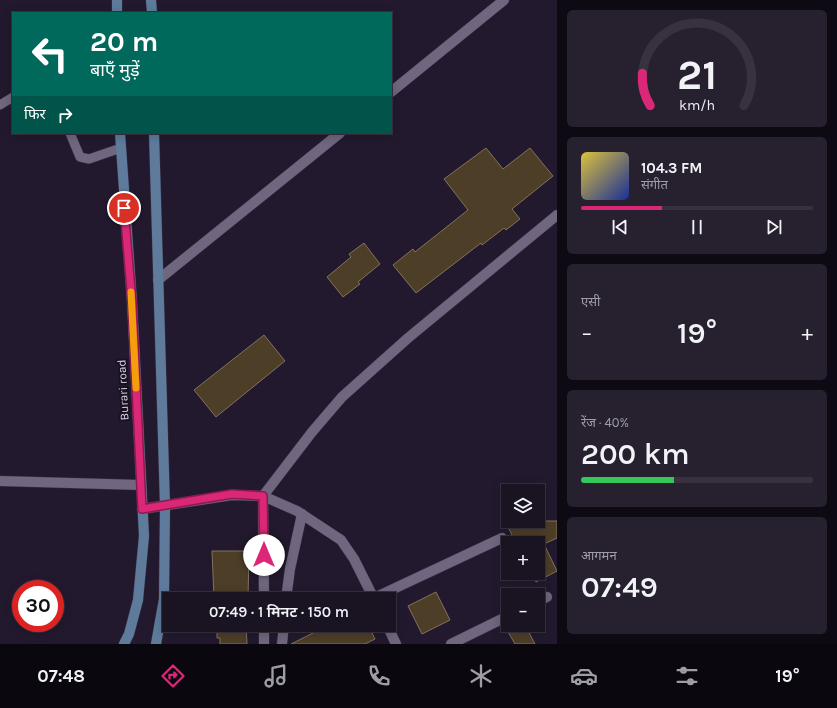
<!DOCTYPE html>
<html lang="hi">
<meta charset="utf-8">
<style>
:root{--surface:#1a1322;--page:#27202f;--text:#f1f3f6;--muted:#9f9ea5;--line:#383240;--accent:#db2777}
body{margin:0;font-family:Karla,"Noto Sans Devanagari",sans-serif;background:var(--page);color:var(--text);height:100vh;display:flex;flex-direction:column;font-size:15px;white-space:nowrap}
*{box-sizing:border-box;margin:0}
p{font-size:13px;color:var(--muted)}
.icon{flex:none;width:22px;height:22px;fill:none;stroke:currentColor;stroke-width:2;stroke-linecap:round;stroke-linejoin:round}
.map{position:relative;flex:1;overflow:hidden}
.details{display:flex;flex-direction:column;gap:10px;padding:10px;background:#0e0a13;width:280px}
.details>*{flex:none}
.banner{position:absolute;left:12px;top:12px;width:380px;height:122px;border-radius:0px;box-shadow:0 2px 10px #0003,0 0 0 1px var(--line);background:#00695c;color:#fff;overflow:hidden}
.buttons{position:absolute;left:501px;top:484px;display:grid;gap:8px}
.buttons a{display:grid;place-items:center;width:44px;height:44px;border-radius:0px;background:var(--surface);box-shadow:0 2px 10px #0003,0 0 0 1px var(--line);font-size:20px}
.speed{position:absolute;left:12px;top:580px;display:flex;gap:8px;font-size:20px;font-weight:700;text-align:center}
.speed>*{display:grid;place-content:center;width:52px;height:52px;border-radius:50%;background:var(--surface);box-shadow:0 2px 10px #0003,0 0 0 1px var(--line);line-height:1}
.speed .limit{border:6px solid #d22;background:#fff;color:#111}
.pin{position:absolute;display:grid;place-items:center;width:34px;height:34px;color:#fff;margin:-17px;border:2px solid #fff;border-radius:50%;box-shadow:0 1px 4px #0007}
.me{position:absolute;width:44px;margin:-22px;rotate:0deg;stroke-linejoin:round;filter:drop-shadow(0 0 3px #0008)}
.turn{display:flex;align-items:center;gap:14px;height:84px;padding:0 12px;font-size:18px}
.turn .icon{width:52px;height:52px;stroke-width:2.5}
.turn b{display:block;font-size:28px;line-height:34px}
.then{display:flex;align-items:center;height:38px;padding:0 12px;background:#0003;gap:8px;font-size:15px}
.big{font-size:30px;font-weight:600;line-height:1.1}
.details .card{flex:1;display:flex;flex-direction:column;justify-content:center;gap:6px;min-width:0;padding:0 14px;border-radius:6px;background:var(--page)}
.details .dial{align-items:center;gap:0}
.dial svg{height:104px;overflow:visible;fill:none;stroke:var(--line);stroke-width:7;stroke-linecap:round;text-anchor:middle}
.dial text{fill:var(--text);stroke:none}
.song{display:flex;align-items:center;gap:12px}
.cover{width:48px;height:48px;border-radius:6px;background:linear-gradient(135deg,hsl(50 70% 55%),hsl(230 70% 35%))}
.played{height:4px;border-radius:2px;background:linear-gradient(90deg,var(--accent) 35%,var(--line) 35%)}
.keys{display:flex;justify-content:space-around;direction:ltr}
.heat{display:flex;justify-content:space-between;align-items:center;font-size:22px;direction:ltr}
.charge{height:6px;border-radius:3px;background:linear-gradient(90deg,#34c759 40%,var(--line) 0)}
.trip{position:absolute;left:162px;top:592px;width:234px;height:40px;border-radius:0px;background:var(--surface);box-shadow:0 2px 10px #0003,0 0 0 1px var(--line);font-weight:600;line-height:40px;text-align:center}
.tab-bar{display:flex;height:64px;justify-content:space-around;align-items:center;background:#0a080e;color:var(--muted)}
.tab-bar .icon{width:28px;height:28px}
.tab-bar .active{color:var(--accent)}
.tab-bar b{font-size:18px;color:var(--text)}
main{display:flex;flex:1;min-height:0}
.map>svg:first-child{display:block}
</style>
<main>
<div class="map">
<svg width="557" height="644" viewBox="0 0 557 644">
<rect width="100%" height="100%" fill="#22192e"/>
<!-- building -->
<g fill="#4d3e28" stroke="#83725b">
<polygon points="486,148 503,169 530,148 553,176 512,209 520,219 506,230 504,228 482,245 481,243 416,293 393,265 413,249 415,252 468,210 444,179"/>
<polygon points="364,243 380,264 358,282 360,284 343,297 327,277 351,257 349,254"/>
<polygon points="264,335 285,361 216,417 194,390"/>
<polygon points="505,521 557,521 557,538 544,544 557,571 536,582 531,573 538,573 538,543 516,543"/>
<polygon points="212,551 249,551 248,599 214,599"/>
<polygon points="436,592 450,620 422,634 408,606"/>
<polygon points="217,625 246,625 247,644 220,644 220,638 217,638"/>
<polygon points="329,625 368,625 375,639 365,644 291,644"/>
<polygon points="521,625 525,625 535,644 515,644 508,632"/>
</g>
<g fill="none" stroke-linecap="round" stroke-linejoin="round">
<!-- lane casing -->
<g stroke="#393243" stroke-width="10">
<g id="lane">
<polyline points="0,105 13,97"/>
<polyline points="70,133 80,157 89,159 121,148"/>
</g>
</g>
<!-- street casing -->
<g stroke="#393243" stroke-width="11">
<g id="street">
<polyline points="391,92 504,0"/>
<polyline points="158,280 340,133"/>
<polyline points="0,481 141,485"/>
<polyline points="142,509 232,495 263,496 297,511 341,540 354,559 374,599"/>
<polyline points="374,598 502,538"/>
<polyline points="264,599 263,496 312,432 342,397 408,338 557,215"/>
<polyline points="286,599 290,569 302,514"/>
<polyline points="538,601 547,597"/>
<polyline points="264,625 264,644"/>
<polyline points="387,625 396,644"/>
<polyline points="282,644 284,625"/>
<polyline points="451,644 508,616"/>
</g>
</g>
<!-- secondary casing -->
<g stroke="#393243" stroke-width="11">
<g id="secondary">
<polyline points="117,0 117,13"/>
<polyline points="151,0 152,13"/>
<polyline points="120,133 132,302 144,536 138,600 129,634 124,644"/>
<polyline points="154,133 165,506 164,599 156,644"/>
</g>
</g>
<!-- lane -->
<use href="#lane" stroke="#70667f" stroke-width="9"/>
<!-- street -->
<use href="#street" stroke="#70667f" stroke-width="10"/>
<!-- secondary -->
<use href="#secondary" stroke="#5e7b9c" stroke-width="10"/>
</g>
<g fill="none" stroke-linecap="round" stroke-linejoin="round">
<!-- route casing -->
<g stroke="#8e194d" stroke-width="10">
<polyline id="route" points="124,208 132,302 142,509 232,494 263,496 264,555"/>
</g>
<!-- route -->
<use href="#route" stroke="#db2777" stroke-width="7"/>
<!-- slow -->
<polyline stroke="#f59e0b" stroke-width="7" points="131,292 136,388"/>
</g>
<g text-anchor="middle" stroke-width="4" stroke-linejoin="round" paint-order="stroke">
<!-- street labels -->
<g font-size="12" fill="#dad5e3" stroke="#191024">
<text transform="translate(123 390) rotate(-93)" y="4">Burari road</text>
</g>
</g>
</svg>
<div class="buttons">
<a><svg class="icon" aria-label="layers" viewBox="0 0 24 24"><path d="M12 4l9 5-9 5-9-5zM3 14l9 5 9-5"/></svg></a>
<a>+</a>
<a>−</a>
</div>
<div class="speed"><div class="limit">30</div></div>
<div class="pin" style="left:124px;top:208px;background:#d93025"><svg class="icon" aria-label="arrive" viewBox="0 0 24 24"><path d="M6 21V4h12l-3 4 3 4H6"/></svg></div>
<svg class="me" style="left:264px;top:555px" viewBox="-20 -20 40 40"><circle r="19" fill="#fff"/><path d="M0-13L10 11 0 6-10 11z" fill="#db2777"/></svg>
<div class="trip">07:49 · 1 मिनट · 150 m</div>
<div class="banner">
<div class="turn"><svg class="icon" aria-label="left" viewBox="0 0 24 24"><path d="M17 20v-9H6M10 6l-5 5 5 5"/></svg><div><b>20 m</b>बाएँ मुड़ें</div></div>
<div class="then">फिर<svg class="icon" aria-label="right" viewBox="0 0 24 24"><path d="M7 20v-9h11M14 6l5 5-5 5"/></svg></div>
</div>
</div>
<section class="details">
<div class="card dial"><svg viewBox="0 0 100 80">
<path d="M14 69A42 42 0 1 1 86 69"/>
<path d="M14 69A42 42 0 0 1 8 44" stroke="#db2777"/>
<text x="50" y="56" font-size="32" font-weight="700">21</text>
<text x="50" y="72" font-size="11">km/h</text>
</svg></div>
<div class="card">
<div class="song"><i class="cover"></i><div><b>104.3 FM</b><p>संगीत</p></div></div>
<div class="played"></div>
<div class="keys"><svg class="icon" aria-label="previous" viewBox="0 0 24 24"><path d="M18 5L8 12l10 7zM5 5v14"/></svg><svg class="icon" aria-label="pause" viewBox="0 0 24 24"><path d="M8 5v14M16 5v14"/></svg><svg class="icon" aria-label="next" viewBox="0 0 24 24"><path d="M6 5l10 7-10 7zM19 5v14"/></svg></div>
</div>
<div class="card"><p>एसी</p>
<div class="heat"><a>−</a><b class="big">19°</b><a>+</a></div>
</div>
<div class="card"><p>रेंज · 40%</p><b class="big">200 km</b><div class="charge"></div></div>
<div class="card"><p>आगमन</p><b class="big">07:49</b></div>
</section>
</main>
<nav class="tab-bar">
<b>07:48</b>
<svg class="icon active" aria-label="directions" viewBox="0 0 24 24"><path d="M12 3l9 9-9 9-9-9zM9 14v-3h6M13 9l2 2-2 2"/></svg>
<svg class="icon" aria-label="music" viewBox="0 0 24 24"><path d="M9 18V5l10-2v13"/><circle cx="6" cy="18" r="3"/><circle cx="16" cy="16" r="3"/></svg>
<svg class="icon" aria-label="phone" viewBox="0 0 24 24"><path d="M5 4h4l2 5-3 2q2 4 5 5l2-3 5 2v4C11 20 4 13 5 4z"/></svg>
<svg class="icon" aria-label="climate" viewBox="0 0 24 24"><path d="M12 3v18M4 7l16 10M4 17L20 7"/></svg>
<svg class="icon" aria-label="car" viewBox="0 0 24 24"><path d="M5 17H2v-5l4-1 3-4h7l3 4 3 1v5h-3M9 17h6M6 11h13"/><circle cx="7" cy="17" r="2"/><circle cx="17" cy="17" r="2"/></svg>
<svg class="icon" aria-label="filters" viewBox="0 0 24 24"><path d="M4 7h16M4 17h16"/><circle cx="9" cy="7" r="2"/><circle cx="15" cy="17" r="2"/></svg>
<b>19°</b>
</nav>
